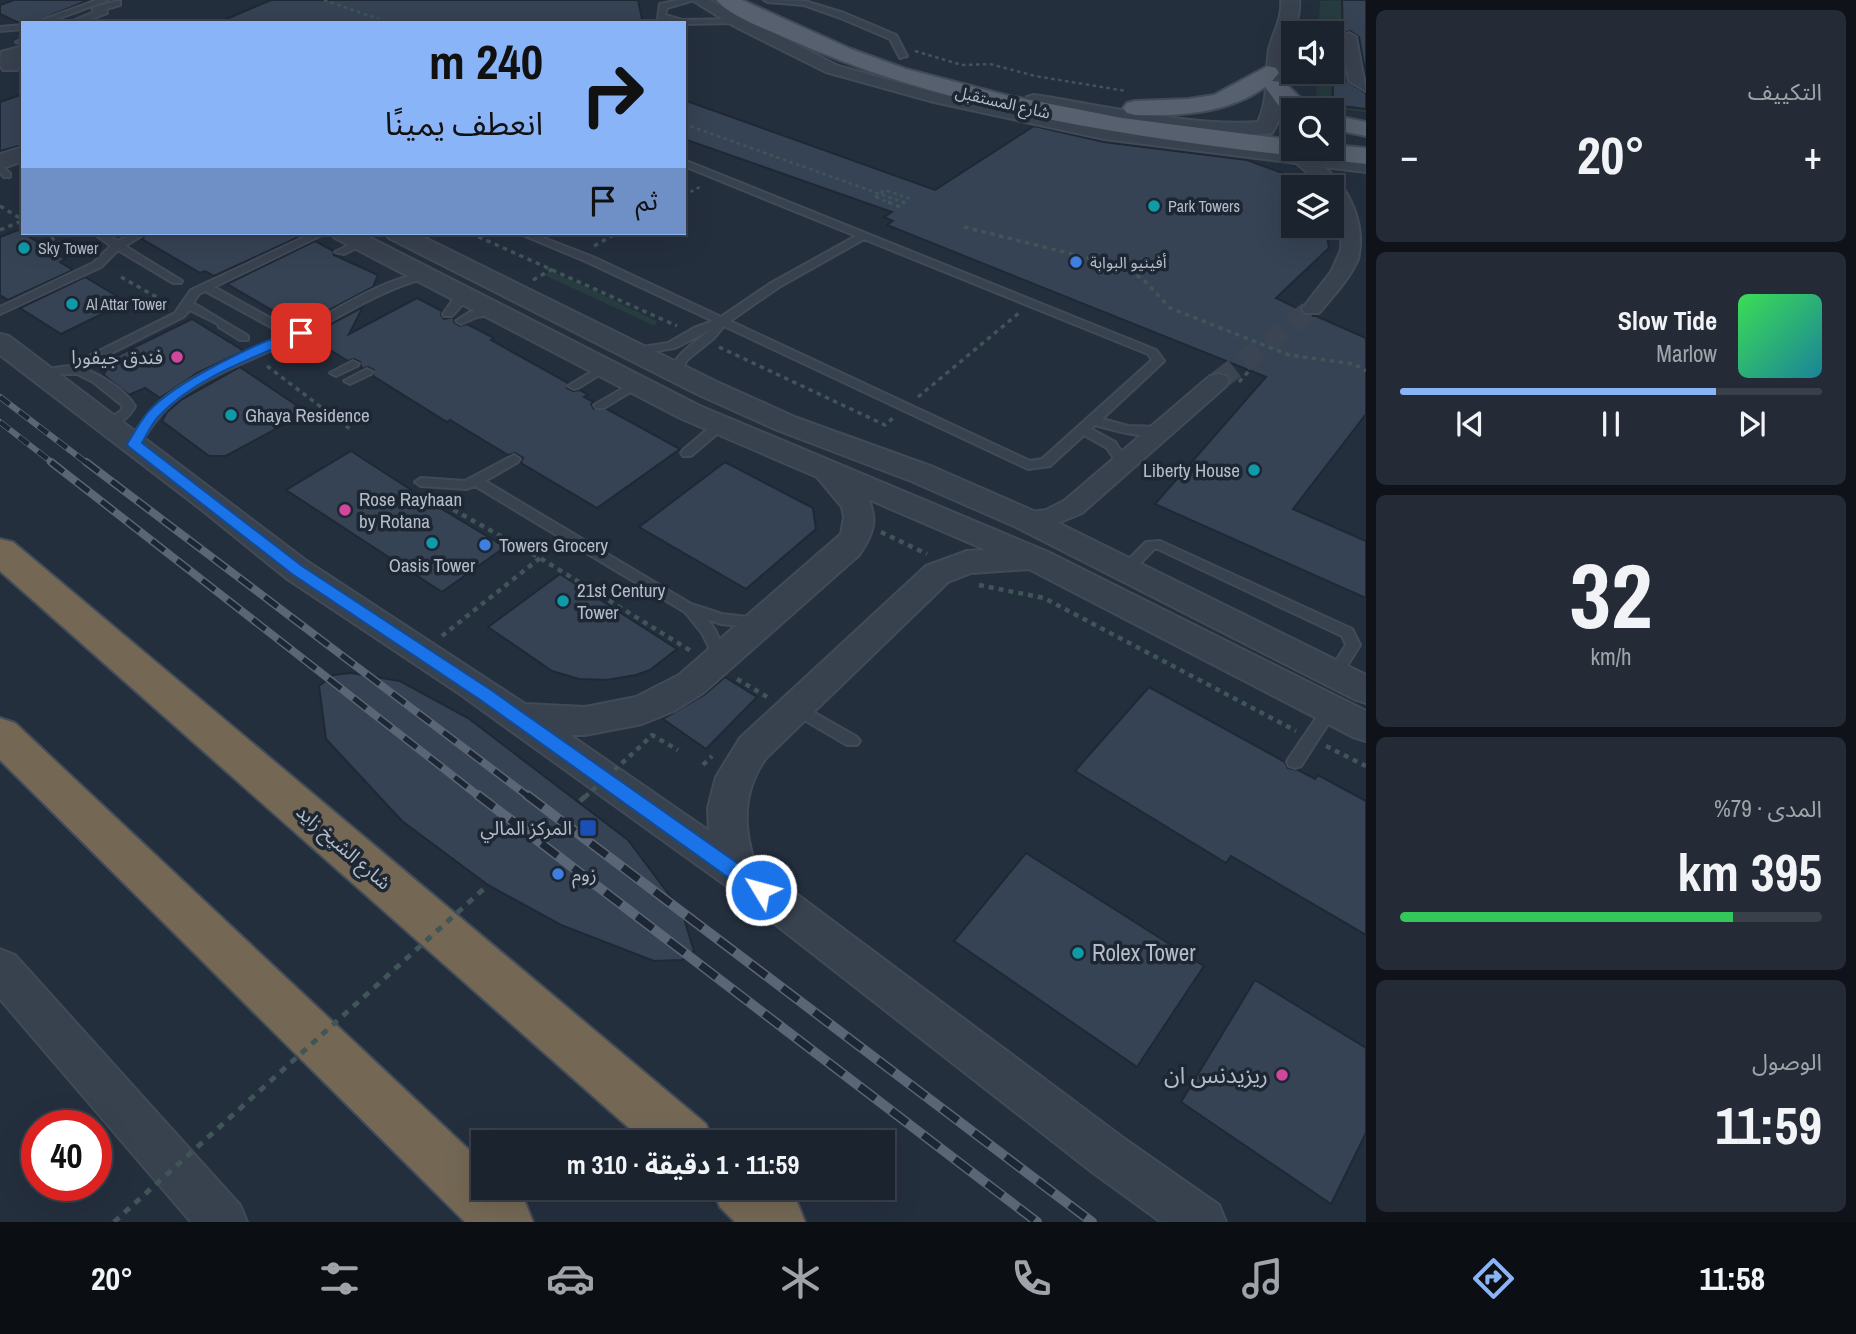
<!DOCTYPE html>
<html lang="ar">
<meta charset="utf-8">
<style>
:root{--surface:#1b232e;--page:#242b36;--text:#f1f3f6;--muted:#a0a4aa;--line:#39404a;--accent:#8ab4f8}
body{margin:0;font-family:"Archivo Narrow","Noto Sans Arabic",sans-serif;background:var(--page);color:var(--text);direction:rtl;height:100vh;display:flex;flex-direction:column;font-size:26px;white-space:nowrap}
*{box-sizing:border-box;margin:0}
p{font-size:23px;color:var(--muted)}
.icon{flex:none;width:38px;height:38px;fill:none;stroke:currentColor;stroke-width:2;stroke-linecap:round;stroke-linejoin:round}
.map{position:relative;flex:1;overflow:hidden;direction:ltr}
.panel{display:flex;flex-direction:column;gap:10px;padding:10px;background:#0f1319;width:490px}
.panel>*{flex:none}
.top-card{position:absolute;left:21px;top:21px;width:665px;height:214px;border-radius:0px;box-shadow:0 7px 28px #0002,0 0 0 2px var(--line);direction:rtl;background:#8ab4f8;color:#111;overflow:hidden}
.buttons{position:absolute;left:1281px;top:21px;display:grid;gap:14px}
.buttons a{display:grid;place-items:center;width:63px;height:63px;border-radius:0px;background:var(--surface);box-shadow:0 7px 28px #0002,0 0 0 2px var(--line);font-size:35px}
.speed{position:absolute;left:21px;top:1110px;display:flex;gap:14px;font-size:35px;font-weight:700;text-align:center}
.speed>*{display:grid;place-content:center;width:91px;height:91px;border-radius:50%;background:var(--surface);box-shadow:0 7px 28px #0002,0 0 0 2px var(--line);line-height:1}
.speed .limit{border:10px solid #d22;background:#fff;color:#111}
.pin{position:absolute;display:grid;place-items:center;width:60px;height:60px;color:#fff;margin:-30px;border-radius:14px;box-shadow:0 4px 10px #0006}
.me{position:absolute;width:77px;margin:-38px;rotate:307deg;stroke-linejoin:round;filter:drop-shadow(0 0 5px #0008)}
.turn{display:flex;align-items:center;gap:24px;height:147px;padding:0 28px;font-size:32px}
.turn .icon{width:91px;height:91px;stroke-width:2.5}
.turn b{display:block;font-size:49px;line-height:60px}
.then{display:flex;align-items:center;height:66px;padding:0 28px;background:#0003;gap:14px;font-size:26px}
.big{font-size:52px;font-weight:700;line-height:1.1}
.panel .tile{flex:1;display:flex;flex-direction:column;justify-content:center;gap:10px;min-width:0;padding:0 24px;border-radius:10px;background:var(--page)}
.panel .dial{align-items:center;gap:0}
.dial b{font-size:91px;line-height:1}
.song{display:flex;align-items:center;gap:21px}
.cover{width:84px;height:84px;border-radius:10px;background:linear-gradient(135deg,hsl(130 70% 55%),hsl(190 70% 35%))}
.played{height:7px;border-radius:4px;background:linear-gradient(90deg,var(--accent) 75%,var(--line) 75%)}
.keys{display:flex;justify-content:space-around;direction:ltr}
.heat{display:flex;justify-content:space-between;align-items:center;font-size:38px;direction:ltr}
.charge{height:10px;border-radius:5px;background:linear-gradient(90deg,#34c759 79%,var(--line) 0)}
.trip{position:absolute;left:471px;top:1130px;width:424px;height:70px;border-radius:0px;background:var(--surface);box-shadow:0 7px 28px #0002,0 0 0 2px var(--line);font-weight:700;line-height:70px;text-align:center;direction:rtl}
.menu{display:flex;height:112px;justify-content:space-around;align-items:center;background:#0b0e12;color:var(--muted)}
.menu .icon{width:49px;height:49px}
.menu .active{color:var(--accent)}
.menu b{font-size:32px;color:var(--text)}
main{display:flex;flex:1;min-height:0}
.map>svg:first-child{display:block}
</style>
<main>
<section class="panel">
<div class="tile"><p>التكييف</p>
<div class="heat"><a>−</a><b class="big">20°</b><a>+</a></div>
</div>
<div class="tile">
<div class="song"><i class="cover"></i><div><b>Slow Tide</b><p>Marlow</p></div></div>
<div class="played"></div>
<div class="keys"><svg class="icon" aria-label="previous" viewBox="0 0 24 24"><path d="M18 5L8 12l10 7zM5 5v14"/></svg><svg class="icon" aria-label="pause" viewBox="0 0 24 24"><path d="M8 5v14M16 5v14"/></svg><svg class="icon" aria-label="next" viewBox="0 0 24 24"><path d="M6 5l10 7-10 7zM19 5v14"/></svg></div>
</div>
<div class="tile dial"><b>32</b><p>km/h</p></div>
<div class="tile"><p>المدى · 79%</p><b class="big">395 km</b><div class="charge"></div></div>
<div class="tile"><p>الوصول</p><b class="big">11:59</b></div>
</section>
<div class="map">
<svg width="1366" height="1222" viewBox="0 0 1366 1222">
<rect width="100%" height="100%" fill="#242f3e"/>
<!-- green -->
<g fill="#263c3f">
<polygon points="1366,0 1366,112 1316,107 1317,72 1332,72 1332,33 1318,33 1320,1"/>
<polygon points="552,271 657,321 655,326 544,275"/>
</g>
<!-- building -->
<g fill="#364354" stroke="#1f2835" stroke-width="2">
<polygon points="14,0 89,0 32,23 19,23 0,14 0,5"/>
<polygon points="271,0 638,0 643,23 217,23"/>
<polygon points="1342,0 1366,0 1366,77 1359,37 1350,31 1343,34"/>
<polygon points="1332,32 1342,34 1339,37 1346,81 1366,93 1366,109 1333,105"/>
<polygon points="23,94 23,145 0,151 0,102"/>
<polygon points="684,100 935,190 1034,126 1104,142 1247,160 1293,177 1293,226 1325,226 1329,248 1276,298 1299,309 1305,316 1316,316 1366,338 1366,414 1293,509 1366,541 1366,598 1155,504 1266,377 887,225 893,221 884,217 892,212 684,139"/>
<polygon points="18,230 65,259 60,262 73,270 8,300 0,295 0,237"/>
<polygon points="148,233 299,233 303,235 214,276 205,271 200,273 142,239"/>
<polygon points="315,241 333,251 334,255 378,275 373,287 299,326 227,284"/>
<polygon points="85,277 127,302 61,334 20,308"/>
<polygon points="417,298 442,311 441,315 444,319 454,317 454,322 460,326 467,324 494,338 491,340 568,383 567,388 573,391 580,390 588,395 584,397 594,402 591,404 594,409 607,409 680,449 597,508 521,463 523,458 515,453 508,455 450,420 447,422 373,376 374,370 368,367 362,369 360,362 354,359 348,361 325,347 330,344 312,334 363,307 349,334"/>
<polygon points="192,319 244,351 197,373 160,398 145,388 129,395 104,375 108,360"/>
<polygon points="240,367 299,407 296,418 226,456 209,456 162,421 167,412 181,400"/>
<polygon points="351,451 422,497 505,547 442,592 286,490"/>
<polygon points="725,462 813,508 816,529 746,589 639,527"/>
<polygon points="560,574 677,649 650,670 636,675 607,680 579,679 552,671 488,627"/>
<polygon points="351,673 400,681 468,718 628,840 682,912 694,951 682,960 654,961 561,925 488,885 402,821 326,739 319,686 333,675"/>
<polygon points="725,677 757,697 706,749 663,719 704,695"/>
<polygon points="1149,687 1285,762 1288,768 1298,770 1315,779 1318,775 1366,801 1366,935 1231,856 1226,863 1075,771"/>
<polygon points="1026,853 1204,966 1137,1067 954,941"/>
<polygon points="1255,980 1366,1048 1366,1133 1331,1204 1181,1102"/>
</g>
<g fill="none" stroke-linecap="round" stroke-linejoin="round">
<!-- minor-tunnel -->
<polyline stroke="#3a4453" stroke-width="21" stroke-dasharray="21 10" stroke-linecap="butt" points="1218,381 1312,309"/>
<!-- service casing -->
<g stroke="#414a57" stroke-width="4">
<g id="service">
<polygon points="97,0 108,0 46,23 34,23"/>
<polygon points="680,0 694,0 667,8 665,15 682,20 735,19 739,21 735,23 684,24 658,18 660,4"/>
<polygon points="764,0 805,1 844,13 896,35 907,56 900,58 890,39 838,17 804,5 768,2"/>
<polygon points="117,1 120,1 120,5 106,9 107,13 80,23 68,23 94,12 92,8"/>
<polygon points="23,25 23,29 0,31 0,27"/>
<polygon points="23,39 23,44 16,42"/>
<path d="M684,160L1156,350L1164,361L1162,363L1102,419L1128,426L1161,427L1167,431C1152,442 1113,430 1095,425L1091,429L1115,442L1129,463L1127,466H1119L1107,448L1084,435L1050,466L1028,469L724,326L714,338L687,360L679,375H671L669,373C677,352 694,344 710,330L675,348L636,354L630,351L636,348L668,343L694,328L713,321L585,261L518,233H531L593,257L721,317L771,283L856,236L684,166ZM864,239L1148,354L1152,360L1042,459L1030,461L730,321L779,287Z"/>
<polygon points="0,165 10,173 10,177 4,177 0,173"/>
<polygon points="93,233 104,233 118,241 134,233 146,233 125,246 182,281 181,283 173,283 118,250 101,267 0,314 0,307 93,263 111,246"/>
<path d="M313,233H326L214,287L279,323V327H271L205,291L199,294L193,303L248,336V340H240L219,327L218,324L190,310L183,317L82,368C101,375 124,389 135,406C130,417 116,428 104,427L102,424L121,411L123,406L93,382L77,374H60L46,378L40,375L54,368L69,366L175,313L191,290Z"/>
<polygon points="361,239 366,242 365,244 344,254 335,252"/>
<path d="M426,272L431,275L430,277C383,288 346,314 304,335C263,356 217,370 179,398C161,411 150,428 138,447H130L128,444C138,425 151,408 169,394C206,366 252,352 294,332C338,310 377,281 426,272Z"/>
<path d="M462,290L467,293L463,304L452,316H444L443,314C447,309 458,291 462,290Z"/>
<polygon points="495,308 500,311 499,313 477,317 461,324 456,321 470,312"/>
<polygon points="353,361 359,364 357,366 336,376 330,373"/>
<polygon points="603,365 609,368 607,370 578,388 574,389 568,386"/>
<polygon points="367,369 373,372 371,374 350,384 344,381"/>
<polygon points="636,381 640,382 640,386 604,408 596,408 594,405"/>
<polygon points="720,421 726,425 724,428 691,456 683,456 681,453 683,450 716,422"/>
<polygon points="514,455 520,459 518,462 485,481 691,604 722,614 763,619 765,623 763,627 758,628 721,624 707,619 715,630 728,658 726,662 716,662 702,633 685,612 475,486 467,489 421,486 415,482 421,478 465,481"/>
<polygon points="1160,541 1352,629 1360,645 1339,679 1329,679 1327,675 1346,645 1342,636 1158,549 1154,549 1132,572 1122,572 1120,569 1122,566 1146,542"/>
<polygon points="794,701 857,737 860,741 857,745 847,745 789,711 786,707 789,703"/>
<polygon points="1330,703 1335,705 1338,709 1335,713 1301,766 1295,768 1289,766 1287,762 1289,758 1325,705"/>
</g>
</g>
<!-- minor casing -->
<g stroke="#414a57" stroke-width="4">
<g id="minor">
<path d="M692,0H709L838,66L936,93L1104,129L1366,162V172L1324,167C1350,188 1366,225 1358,259C1349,280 1333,296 1319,313H1305L1302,309L1331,272L1341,250L1342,223L1332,196V187H1325L1296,163L1104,139L934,102L826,72L734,26Z"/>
<polygon points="1349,33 1356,37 1366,91 1349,81 1342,37"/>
<polygon points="1218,374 1226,376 1229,381 1226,386 1082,513 1051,526 1027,528 1018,526 1015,520 1018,514 1046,510 1064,501 1210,376"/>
</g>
</g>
<!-- tertiary casing -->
<g stroke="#414a57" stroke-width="4">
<g id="tertiary">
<path d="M1281,0H1299C1301,16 1292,32 1289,48C1283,78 1290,106 1272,133L1237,136L1034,107L1027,105L1024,101L1027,97L1034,95C1102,105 1191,127 1258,122C1269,99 1265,74 1269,49C1273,33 1283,17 1281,0Z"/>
<polygon points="23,46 23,58 18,59 20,66 17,70 3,70 0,65 1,52"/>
<polygon points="23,147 23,161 0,169 0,154"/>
<path d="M331,233H361L700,406L1048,552L1366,711V741L1353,737L1029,569L971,573L948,582L766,758C743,790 742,826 755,863L1126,1140L1219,1205L1226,1222H1161L1092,1172L725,885L457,692L286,578L202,510L0,355V334L9,336L308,562L525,704L585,707L636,697L679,675L841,534L844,517L842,507L817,477L680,418L335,238ZM868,499L986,550L967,551L926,566L740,738L716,777L708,808L709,831L570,735H585L642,724L674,711L703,693L859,555C872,536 879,521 868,499Z"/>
<polygon points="385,233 415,233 717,382 797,418 933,467 1038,513 1366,675 1366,703 1354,699 1016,527 911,481 777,430 697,394 389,238"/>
<polygon points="0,949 15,955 240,1205 247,1222 191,1222 0,999"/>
</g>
</g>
<!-- primary casing -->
<g stroke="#414a57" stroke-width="4">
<g id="primary">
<path d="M717,0H742L851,49L906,69L1009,96L1122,118L1293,140V149H1332V145L1366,148V164C1170,142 969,120 786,38C768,30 727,15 717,0Z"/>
<path d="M1268,66L1276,68L1279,73L1272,81L1284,82L1313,110H1293L1292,115L1279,106L1265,87C1227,114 1179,116 1135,115L1127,113L1123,108L1127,103L1135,101L1188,99L1214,95Z"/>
<polygon points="1332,115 1366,122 1366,136 1332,129"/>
</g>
</g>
<!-- motorway casing -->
<g stroke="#434c59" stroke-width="4">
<g id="motorway">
<polygon points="0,539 13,542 706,1124 714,1143 646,1143 0,571"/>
<polygon points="0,718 15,723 483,1163 483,1188 510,1188 525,1202 533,1222 465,1222 0,760"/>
<polygon points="712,1188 781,1188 797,1202 805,1222 735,1222 720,1207"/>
</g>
</g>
<!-- path-far2 -->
<g stroke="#3f5557" stroke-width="2.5" stroke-dasharray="3.5 3.5" stroke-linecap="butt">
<polyline points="324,0 390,23"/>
<polyline points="915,51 962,65 990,64 1035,76 1126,91"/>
<polyline points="684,124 905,203"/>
<polyline points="684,195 702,186"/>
<polyline points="875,197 885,190 911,199"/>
<polyline points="876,197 892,204"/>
</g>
<!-- path-far1 -->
<g stroke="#3f5557" stroke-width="3.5" stroke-dasharray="4.5 4.5" stroke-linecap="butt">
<polyline points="888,202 900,207"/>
<polyline points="902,202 905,203"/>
<polyline points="0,206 23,220"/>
<polyline points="964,227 1124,267 1144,280 1170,308 1289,355 1354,364 1366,371"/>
<polyline points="0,230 22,221"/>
<polyline points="43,233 81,256"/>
<polyline points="470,233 677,326"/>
<polyline points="594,246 617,233"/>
<polyline points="121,277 169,304"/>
<polyline points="533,280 556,267"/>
<polyline points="719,347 885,425 893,418"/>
<polyline points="267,366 350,429"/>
<polyline points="1239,382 1249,371"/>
<polyline points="918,397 1019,313"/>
</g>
<!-- path -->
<g stroke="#3f5557" stroke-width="4.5" stroke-dasharray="5 5" stroke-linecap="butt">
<polyline points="436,500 540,558 691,651"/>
<polyline points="881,532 927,554"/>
<polyline points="979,585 1044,598 1296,731"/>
<polyline points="442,636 540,558"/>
<polyline points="737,679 769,698"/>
<polyline points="644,743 652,735 678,750"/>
<polyline points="1326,746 1366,766"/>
<polyline points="703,765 712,756"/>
</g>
<!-- service -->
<use href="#service" fill="#38414e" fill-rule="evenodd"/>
<!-- minor -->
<use href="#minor" fill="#38414e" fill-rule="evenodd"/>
<!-- tertiary -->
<use href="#tertiary" fill="#38414e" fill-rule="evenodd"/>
<!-- primary -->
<use href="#primary" fill="#56606e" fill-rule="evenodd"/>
<!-- motorway -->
<use href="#motorway" fill="#746855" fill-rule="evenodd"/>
<!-- rail-far2 casing -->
<g stroke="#5a6575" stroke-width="6">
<g id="rail-far2">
<polyline points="0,397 88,464"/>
<polyline points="0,422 54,464"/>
</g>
</g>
<!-- rail-far1 casing -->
<g stroke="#5a6575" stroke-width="8">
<g id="rail-far1">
<polyline points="51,462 480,797"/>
<polyline points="86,462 529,797"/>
</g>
</g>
<!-- rail casing -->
<g stroke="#5a6575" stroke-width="10">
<g id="rail">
<polyline points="478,795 1037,1222"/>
<polyline points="527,795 1092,1222"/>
</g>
</g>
<!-- rail-far2 -->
<use href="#rail-far2" stroke="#1d2633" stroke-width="4.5" stroke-dasharray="12" stroke-linecap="butt"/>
<!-- rail-far1 -->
<use href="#rail-far1" stroke="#1d2633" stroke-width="5" stroke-dasharray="16" stroke-linecap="butt"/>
<!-- rail -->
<use href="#rail" stroke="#1d2633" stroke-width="7" stroke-dasharray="20" stroke-linecap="butt"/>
<!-- path-bridge-far1 -->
<polyline stroke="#3f5557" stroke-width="4.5" stroke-dasharray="5 5" stroke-linecap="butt" points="585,797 644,743"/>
<!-- path-bridge -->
<g stroke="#3f5557" stroke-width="5" stroke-dasharray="7 7" stroke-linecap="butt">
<polyline points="580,801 587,795"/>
<polyline points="114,1222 488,885"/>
</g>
</g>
<!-- route -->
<path fill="#1a73e8" stroke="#114b97" stroke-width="2" d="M301,329L307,333L305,335C257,357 197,376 159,416C152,423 147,434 142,443L302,566L491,690L767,884L770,890L767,896L761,898L754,896L479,699L292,574L129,447L127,444C134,433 140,422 148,412C173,383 263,339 301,329Z"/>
<!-- markers -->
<g fill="#0f9aa8" stroke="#1d2633" stroke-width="2.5">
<circle cx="1154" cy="206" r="7"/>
<circle cx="24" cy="248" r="7"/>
<circle cx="72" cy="304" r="7"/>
<circle cx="231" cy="415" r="7"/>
<circle cx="1254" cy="470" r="7"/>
<circle cx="432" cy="543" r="7"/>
<circle cx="563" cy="601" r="7"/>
<circle cx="1078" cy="953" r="7"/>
</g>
<g fill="#3f7fe0" stroke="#1d2633" stroke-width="2.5">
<circle cx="1076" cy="262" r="7"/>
<circle cx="485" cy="545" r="7"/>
<circle cx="558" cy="874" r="7"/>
</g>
<g fill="#d1479c" stroke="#1d2633" stroke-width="2.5">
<circle cx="177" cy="357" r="7"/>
<circle cx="345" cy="510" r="7"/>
<circle cx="1282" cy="1075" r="7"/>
</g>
<rect fill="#1a4fb4" stroke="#1d2633" stroke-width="2.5" x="579" y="819" width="18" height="18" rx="3.5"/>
<g text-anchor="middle" stroke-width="7" stroke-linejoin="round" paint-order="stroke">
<!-- far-street labels -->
<g font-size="16" fill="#b4bcc9" stroke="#1d2633">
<text transform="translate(1003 102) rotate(13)" y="6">شارع المستقبل</text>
</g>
<!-- far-poi labels -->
<g font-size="16" fill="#b4bcc9" stroke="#1d2633" text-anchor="start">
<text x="1168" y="212">Park Towers</text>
<text x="38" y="254">Sky Tower</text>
<text x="1090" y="268">أفينيو البوابة</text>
<text x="86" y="310">Al Attar Tower</text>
</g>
<!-- poi labels -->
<g font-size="19" fill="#b4bcc9" stroke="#1d2633" text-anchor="start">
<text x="163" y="364" text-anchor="end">فندق جيفورا</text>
<text x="245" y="422">Ghaya Residence</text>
<text x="1240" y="477" text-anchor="end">Liberty House</text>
<text x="359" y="506">Rose Rayhaan<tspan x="359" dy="22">by Rotana</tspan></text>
<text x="499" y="552">Towers Grocery</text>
<text x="432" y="572" text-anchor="middle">Oasis Tower</text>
<text x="577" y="597">21st Century<tspan x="577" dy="22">Tower</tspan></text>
<text x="572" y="835" text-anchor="end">المركز المالي</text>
<text x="572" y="881">زوم</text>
</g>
<!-- street labels -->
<g font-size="19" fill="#b4bcc9" stroke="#1d2633">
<text transform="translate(344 847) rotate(41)" y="7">شارع الشيخ زايد</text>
</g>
<!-- near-poi labels -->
<g font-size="23" fill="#b4bcc9" stroke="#1d2633" text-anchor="start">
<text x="1092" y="961">Rolex Tower</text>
<text x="1268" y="1083" text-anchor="end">ريزيدنس ان</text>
</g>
</g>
</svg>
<div class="buttons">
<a><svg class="icon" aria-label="sound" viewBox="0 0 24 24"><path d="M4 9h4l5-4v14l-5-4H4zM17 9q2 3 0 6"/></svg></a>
<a><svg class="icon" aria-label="search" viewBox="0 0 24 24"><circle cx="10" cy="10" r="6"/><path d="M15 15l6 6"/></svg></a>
<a><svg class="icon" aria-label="layers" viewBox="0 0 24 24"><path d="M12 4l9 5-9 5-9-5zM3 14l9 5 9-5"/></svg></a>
</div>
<div class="speed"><div class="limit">40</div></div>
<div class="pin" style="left:301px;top:333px;background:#d93025"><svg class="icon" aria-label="arrive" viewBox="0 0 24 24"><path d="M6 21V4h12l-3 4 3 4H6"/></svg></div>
<svg class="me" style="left:761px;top:890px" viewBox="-20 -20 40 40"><circle r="17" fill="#1a73e8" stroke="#fff" stroke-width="3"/><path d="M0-11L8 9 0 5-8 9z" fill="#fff"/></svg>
<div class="trip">11:59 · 1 دقيقة · 310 m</div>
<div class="top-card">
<div class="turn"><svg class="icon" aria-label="right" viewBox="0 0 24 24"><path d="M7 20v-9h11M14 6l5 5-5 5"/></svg><div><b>240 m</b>انعطف يمينًا</div></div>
<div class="then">ثم<svg class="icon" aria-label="arrive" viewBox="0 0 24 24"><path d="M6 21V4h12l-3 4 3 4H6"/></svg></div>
</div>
</div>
</main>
<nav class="menu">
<b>11:58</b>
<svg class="icon active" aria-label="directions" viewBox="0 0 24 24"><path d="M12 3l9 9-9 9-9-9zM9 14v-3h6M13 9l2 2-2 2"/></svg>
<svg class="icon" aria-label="music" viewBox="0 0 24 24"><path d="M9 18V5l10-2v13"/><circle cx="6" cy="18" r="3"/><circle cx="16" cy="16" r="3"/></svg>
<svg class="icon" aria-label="phone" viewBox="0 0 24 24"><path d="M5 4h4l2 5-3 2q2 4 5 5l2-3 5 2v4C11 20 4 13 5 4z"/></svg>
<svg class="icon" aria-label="climate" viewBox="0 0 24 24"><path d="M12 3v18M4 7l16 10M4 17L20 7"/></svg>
<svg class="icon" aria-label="car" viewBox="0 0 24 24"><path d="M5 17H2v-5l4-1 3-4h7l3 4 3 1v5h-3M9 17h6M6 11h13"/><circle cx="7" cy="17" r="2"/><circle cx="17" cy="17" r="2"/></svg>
<svg class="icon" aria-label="filters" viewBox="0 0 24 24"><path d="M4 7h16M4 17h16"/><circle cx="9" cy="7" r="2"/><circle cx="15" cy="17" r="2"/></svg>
<b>20°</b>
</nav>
